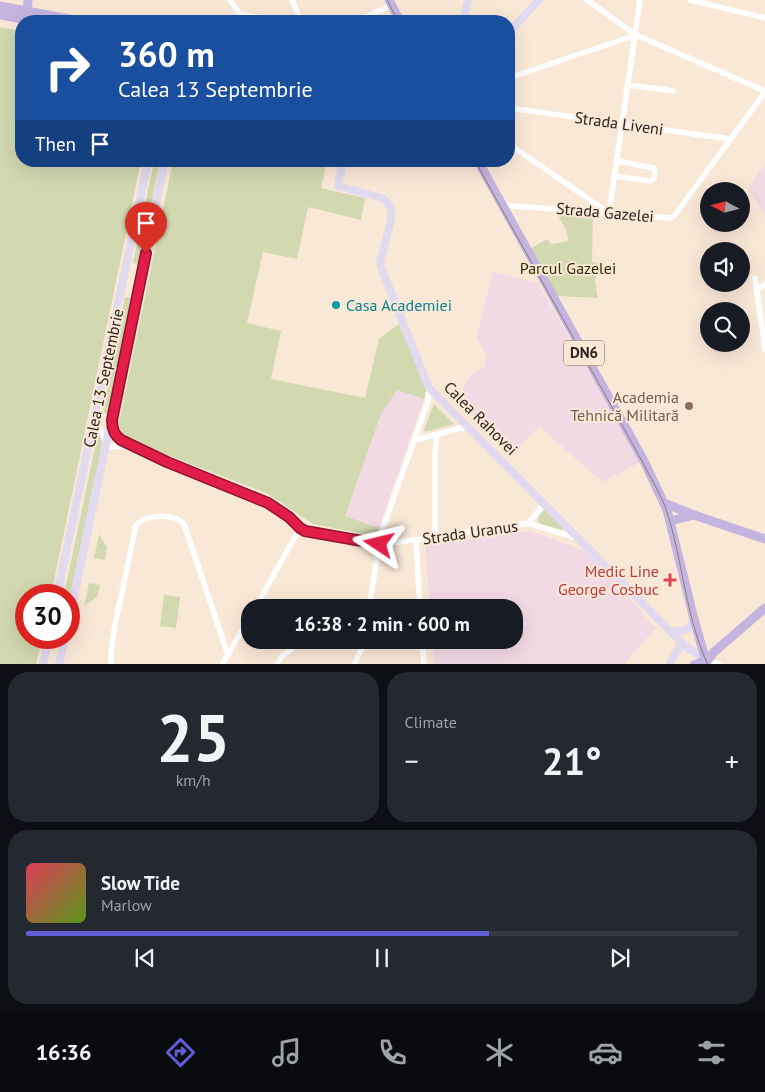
<!DOCTYPE html>
<meta charset="utf-8">
<style>
:root{--surface:#171b24;--page:#242831;--text:#f1f3f6;--muted:#9ea1a6;--line:#363941;--accent:#605dd6}
body{margin:0;font-family:"PT Sans",sans-serif;background:var(--page);color:var(--text);height:100vh;display:flex;flex-direction:column;font-size:19px;white-space:nowrap}
*{box-sizing:border-box;margin:0}
p{font-size:16px;color:var(--muted)}
.icon{flex:none;width:28px;height:28px;fill:none;stroke:currentColor;stroke-width:2;stroke-linecap:round;stroke-linejoin:round}
.map{position:relative;height:664px;overflow:hidden}
.panel{display:flex;flex-direction:column;gap:8px;padding:8px;background:#0d0f14;flex:1}
.panel>*{flex:none}
.guide{position:absolute;left:15px;top:15px;width:500px;height:152px;border-radius:20px;box-shadow:0 5px 20px #0002;background:#1a4fa0;color:#fff;overflow:hidden}
.needle{width:32px;rotate:277deg}
.controls{position:absolute;left:700px;top:182px;display:grid;gap:10px}
.controls a{display:grid;place-items:center;width:50px;height:50px;border-radius:50%;background:var(--surface);box-shadow:0 5px 20px #0002;font-size:25px}
.speed{position:absolute;left:15px;top:584px;display:flex;gap:10px;font-size:25px;font-weight:700;text-align:center}
.speed>*{display:grid;place-content:center;width:65px;height:65px;border-radius:50%;background:var(--surface);box-shadow:0 5px 20px #0002;line-height:1}
.speed .limit{border:8px solid #d22;background:#fff;color:#111}
.pin{position:absolute;display:grid;place-items:center;width:42px;height:42px;color:#fff;margin:-51px -21px;border-radius:50% 50% 50% 0;rotate:-45deg;box-shadow:0 0 5px #0007}
.pin .icon{rotate:45deg}
.me{position:absolute;width:55px;margin:-28px;rotate:280deg;stroke-linejoin:round;filter:drop-shadow(0 0 4px #0008)}
.turn{display:flex;align-items:center;gap:18px;height:105px;padding:0 20px;font-size:22px}
.turn .icon{width:65px;height:65px;stroke-width:2.5}
.turn b{display:block;font-size:35px;line-height:42px}
.then{display:flex;align-items:center;height:48px;padding:0 20px;background:#0003;gap:10px;font-size:19px}
.big{font-size:38px;font-weight:700;line-height:1.1}
.panel .widget{flex:1;display:flex;flex-direction:column;justify-content:center;gap:8px;min-width:0;padding:0 18px;border-radius:20px;background:var(--page)}
.panel .dial{align-items:center;gap:0}
.dial b{font-size:65px;line-height:1}
.song{display:flex;align-items:center;gap:15px}
.cover{width:60px;height:60px;border-radius:8px;background:linear-gradient(135deg,hsl(350 70% 55%),hsl(90 70% 35%))}
.played{height:5px;border-radius:2px;background:linear-gradient(90deg,var(--accent) 65%,var(--line) 65%)}
.keys{display:flex;justify-content:space-around;direction:ltr}
.heat{display:flex;justify-content:space-between;align-items:center;font-size:28px;direction:ltr}
.panel .tiles{flex:1;display:grid;gap:8px;grid-template-columns:1fr 1fr}
.widget:last-child{grid-column:span 2}
.trip{position:absolute;left:241px;top:599px;width:282px;height:50px;border-radius:20px;background:var(--surface);box-shadow:0 5px 20px #0002;font-weight:700;line-height:50px;text-align:center}
.tabs{display:flex;height:80px;justify-content:space-around;align-items:center;background:#090b0e;color:var(--muted)}
.tabs .icon{width:35px;height:35px}
.tabs .current{color:var(--accent)}
.tabs b{font-size:22px;color:var(--text)}
.map>svg:first-child{display:block}
</style>
<div class="map">
<svg width="765" height="665" viewBox="0 0 765 665">
<rect width="100%" height="100%" fill="#fae8d7"/>
<!-- industrial -->
<g fill="#f2dae5">
<polygon points="765,164 765,216 748,189"/>
<polygon points="493,272 537,282 641,462 602,482 539,426 514,452 457,402 470,375 484,367 487,355 476,338"/>
<polygon points="397,389 424,399 379,528 345,516 381,414"/>
<polygon points="530,531 587,551 656,628 624,664 434,664 432,640 515,640 515,608 430,607 425,546"/>
</g>
<!-- green -->
<g fill="#d2d8b0">
<polygon points="0,27 21,31 21,161 141,161 51,595 26,595 26,638 42,638 36,664 0,664"/>
<polygon points="154,161 160,161 139,264 133,263"/>
<polygon points="173,161 327,161 321,188 365,198 361,220 308,207 297,259 263,252 247,323 281,331 271,379 365,398 379,339 399,324 427,388 424,399 397,390 381,414 345,516 379,528 375,536 313,524 268,494 121,437 118,434 118,428"/>
<polygon points="560,208 593,211 592,262 598,263 595,281 598,298 556,296 530,249 547,239 551,244 569,241 566,230 559,217"/>
<polygon points="125,297 130,298 126,329 108,414 103,412"/>
<polygon points="434,404 454,424 425,432 424,429"/>
<polygon points="100,436 103,440 69,600 69,595 64,595 97,438"/>
<polygon points="546,510 564,526 561,531 541,525 538,523 539,514"/>
<polygon points="99,534 107,547 105,560 94,558"/>
<polygon points="89,583 100,585 97,597 84,606"/>
<polygon points="164,595 180,597 176,628 160,626"/>
</g>
<g fill="none" stroke-linecap="round" stroke-linejoin="round">
<!-- street -->
<g stroke="#fff" stroke-width="5.5">
<polyline points="230,0 240,14 278,21"/>
<polyline points="292,0 301,21"/>
<polyline points="587,0 636,35 765,91"/>
<polyline points="690,0 765,18"/>
<polyline points="358,21 391,5"/>
<polyline points="509,78 636,35"/>
<polyline points="628,85 673,91"/>
<polyline points="509,108 730,139"/>
<polyline points="509,144 609,213 640,0"/>
<polyline points="615,176 649,181 654,179 655,170 654,168 617,161"/>
<polyline points="502,205 670,218 675,215 765,92"/>
<polyline points="755,278 765,349"/>
<polyline points="756,290 765,284"/>
<polyline points="94,421 102,432 106,446 131,447"/>
<polyline points="112,424 114,433 121,441 167,462 268,503 289,517 300,528 310,532 379,545 528,523 577,538"/>
<polyline points="415,440 469,426"/>
<polyline points="528,523 545,504"/>
<polyline points="435,537 435,453 437,435"/>
<polyline points="416,540 420,608"/>
<polyline points="255,608 300,528"/>
<polyline points="369,608 379,545 384,525 428,401 429,388"/>
<polyline points="422,640 424,665"/>
<polyline points="707,660 721,665"/>
<path d="M111,665V651L115,625L136,525C147,514 173,513 184,524L228,655"/>
<polyline points="222,665 250,616"/>
<polyline points="277,665 281,657 292,649"/>
<polyline points="354,665 361,650 363,640"/>
</g>
<!-- secondary -->
<g stroke="#e2daef" stroke-width="8">
<polyline points="463,21 468,0"/>
<polyline points="509,32 539,0"/>
<path d="M343,161L338,186L382,198C386,201 390,205 391,210C393,220 383,250 380,261L381,267L429,388L686,647L707,660"/>
<polyline points="57,595 148,161"/>
<polyline points="69,621 165,161"/>
<path d="M672,631C683,633 689,630 694,619"/>
<polyline points="43,665 48,638"/>
<polyline points="59,665 65,638"/>
<polyline points="669,665 682,642"/>
</g>
<!-- primary -->
<g stroke="#c5b4df" stroke-width="9">
<polyline points="389,0 400,21"/>
<polyline points="0,6 79,21"/>
<polyline points="0,15 34,21"/>
<polyline points="27,17 28,0"/>
<polyline points="478,161 644,461 667,510 694,619 707,665"/>
<polyline points="664,503 694,515 765,539"/>
<polyline points="670,521 694,515"/>
<polyline points="705,664 714,652 765,608"/>
<polyline points="694,665 707,660"/>
</g>
<!-- tram -->
<g stroke="#897d72" stroke-width="1">
<polyline points="387,0 398,21"/>
<path d="M475,161L642,461C650,477 660,493 666,509C683,560 685,616 708,665"/>
</g>
</g>
<g fill="none" stroke-linecap="round" stroke-linejoin="round">
<!-- route casing -->
<g stroke="#92132f" stroke-width="12">
<path id="route" d="M146,253L112,420C112,429 114,435 121,440L167,462L268,503L289,517L300,528L305,531L379,544"/>
</g>
<!-- route -->
<use href="#route" stroke="#e11d48" stroke-width="9"/>
</g>
<!-- markers -->
<circle fill="#0f9aa8" stroke="#fae8d7" stroke-width="2" cx="336" cy="305" r="5"/>
<circle fill="#8d6e63" stroke="#fae8d7" stroke-width="2" cx="689" cy="406" r="5"/>
<path fill="#e0444e" stroke="#fae8d7" stroke-width="2" d="M667.5 572.5h5v5h5v5h-5v5h-5v-5h-5v-5h5z"/>
<g text-anchor="middle" stroke-width="4" stroke-linejoin="round" paint-order="stroke">
<!-- shield labels -->
<rect fill="#fae8d7" stroke="#696056" stroke-width="1" x="564" y="340.5" width="40" height="25" rx="4"/>
<g font-size="15" font-weight="bold" fill="#2b251e">
<text x="584" y="358">DN6</text>
</g>
<!-- street labels -->
<g font-size="16" fill="#2b251e" stroke="#fae8d7">
<text transform="translate(619 123) rotate(8)" y="6">Strada Liveni</text>
<text transform="translate(605 212) rotate(5)" y="6">Strada Gazelei</text>
<text transform="translate(103 378) rotate(-78)" y="6">Calea 13 Septembrie</text>
<text transform="translate(481 418) rotate(45)" y="6">Calea Rahovei</text>
<text transform="translate(470 532) rotate(-8)" y="6">Strada Uranus</text>
</g>
<!-- park labels -->
<g font-size="16" fill="#2d3000" stroke="#fae8d7">
<text x="568" y="274">Parcul Gazelei</text>
</g>
<!-- culture labels -->
<g font-size="16" fill="#0d838f" stroke="#fae8d7" text-anchor="start">
<text x="346" y="311">Casa Academiei</text>
</g>
<!-- education labels -->
<g font-size="16" fill="#785e54" stroke="#fae8d7" text-anchor="end">
<text x="679" y="403">Academia<tspan x="679" dy="18">Tehnică Militară</tspan></text>
</g>
<!-- health labels -->
<g font-size="16" fill="#be3a42" stroke="#fae8d7" text-anchor="end">
<text x="659" y="577">Medic Line<tspan x="659" dy="18">George Cosbuc</tspan></text>
</g>
</g>
</svg>
<div class="controls">
<a><svg class="needle" viewBox="-14 -14 28 28"><path d="M0-13l5 13h-10z" fill="#e53935"/><path d="M0 13l5-13h-10z" fill="#9ea1a6"/></svg></a>
<a><svg class="icon" aria-label="sound" viewBox="0 0 24 24"><path d="M4 9h4l5-4v14l-5-4H4zM17 9q2 3 0 6"/></svg></a>
<a><svg class="icon" aria-label="search" viewBox="0 0 24 24"><circle cx="10" cy="10" r="6"/><path d="M15 15l6 6"/></svg></a>
</div>
<div class="speed"><div class="limit">30</div></div>
<div class="pin" style="left:146px;top:253px;background:#d93025"><svg class="icon" aria-label="arrive" viewBox="0 0 24 24"><path d="M6 21V4h12l-3 4 3 4H6"/></svg></div>
<svg class="me" style="left:379px;top:544px" viewBox="-20 -20 40 40"><path d="M0-17L14 15 0 8-14 15z" fill="#e11d48" stroke="#fff" stroke-width="4"/></svg>
<div class="trip">16:38 · 2 min · 600 m</div>
<div class="guide">
<div class="turn"><svg class="icon" aria-label="right" viewBox="0 0 24 24"><path d="M7 20v-9h11M14 6l5 5-5 5"/></svg><div><b>360 m</b>Calea 13 Septembrie</div></div>
<div class="then">Then<svg class="icon" aria-label="arrive" viewBox="0 0 24 24"><path d="M6 21V4h12l-3 4 3 4H6"/></svg></div>
</div>
</div>
<section class="panel">
<div class="tiles">
<div class="widget dial"><b>25</b><p>km/h</p></div>
<div class="widget"><p>Climate</p>
<div class="heat"><a>−</a><b class="big">21°</b><a>+</a></div>
</div>
<div class="widget">
<div class="song"><i class="cover"></i><div><b>Slow Tide</b><p>Marlow</p></div></div>
<div class="played"></div>
<div class="keys"><svg class="icon" aria-label="previous" viewBox="0 0 24 24"><path d="M18 5L8 12l10 7zM5 5v14"/></svg><svg class="icon" aria-label="pause" viewBox="0 0 24 24"><path d="M8 5v14M16 5v14"/></svg><svg class="icon" aria-label="next" viewBox="0 0 24 24"><path d="M6 5l10 7-10 7zM19 5v14"/></svg></div>
</div>
</div>
</section>
<nav class="tabs">
<b>16:36</b>
<svg class="icon current" aria-label="directions" viewBox="0 0 24 24"><path d="M12 3l9 9-9 9-9-9zM9 14v-3h6M13 9l2 2-2 2"/></svg>
<svg class="icon" aria-label="music" viewBox="0 0 24 24"><path d="M9 18V5l10-2v13"/><circle cx="6" cy="18" r="3"/><circle cx="16" cy="16" r="3"/></svg>
<svg class="icon" aria-label="phone" viewBox="0 0 24 24"><path d="M5 4h4l2 5-3 2q2 4 5 5l2-3 5 2v4C11 20 4 13 5 4z"/></svg>
<svg class="icon" aria-label="climate" viewBox="0 0 24 24"><path d="M12 3v18M4 7l16 10M4 17L20 7"/></svg>
<svg class="icon" aria-label="car" viewBox="0 0 24 24"><path d="M5 17H2v-5l4-1 3-4h7l3 4 3 1v5h-3M9 17h6M6 11h13"/><circle cx="7" cy="17" r="2"/><circle cx="17" cy="17" r="2"/></svg>
<svg class="icon" aria-label="filters" viewBox="0 0 24 24"><path d="M4 7h16M4 17h16"/><circle cx="9" cy="7" r="2"/><circle cx="15" cy="17" r="2"/></svg>
</nav>
